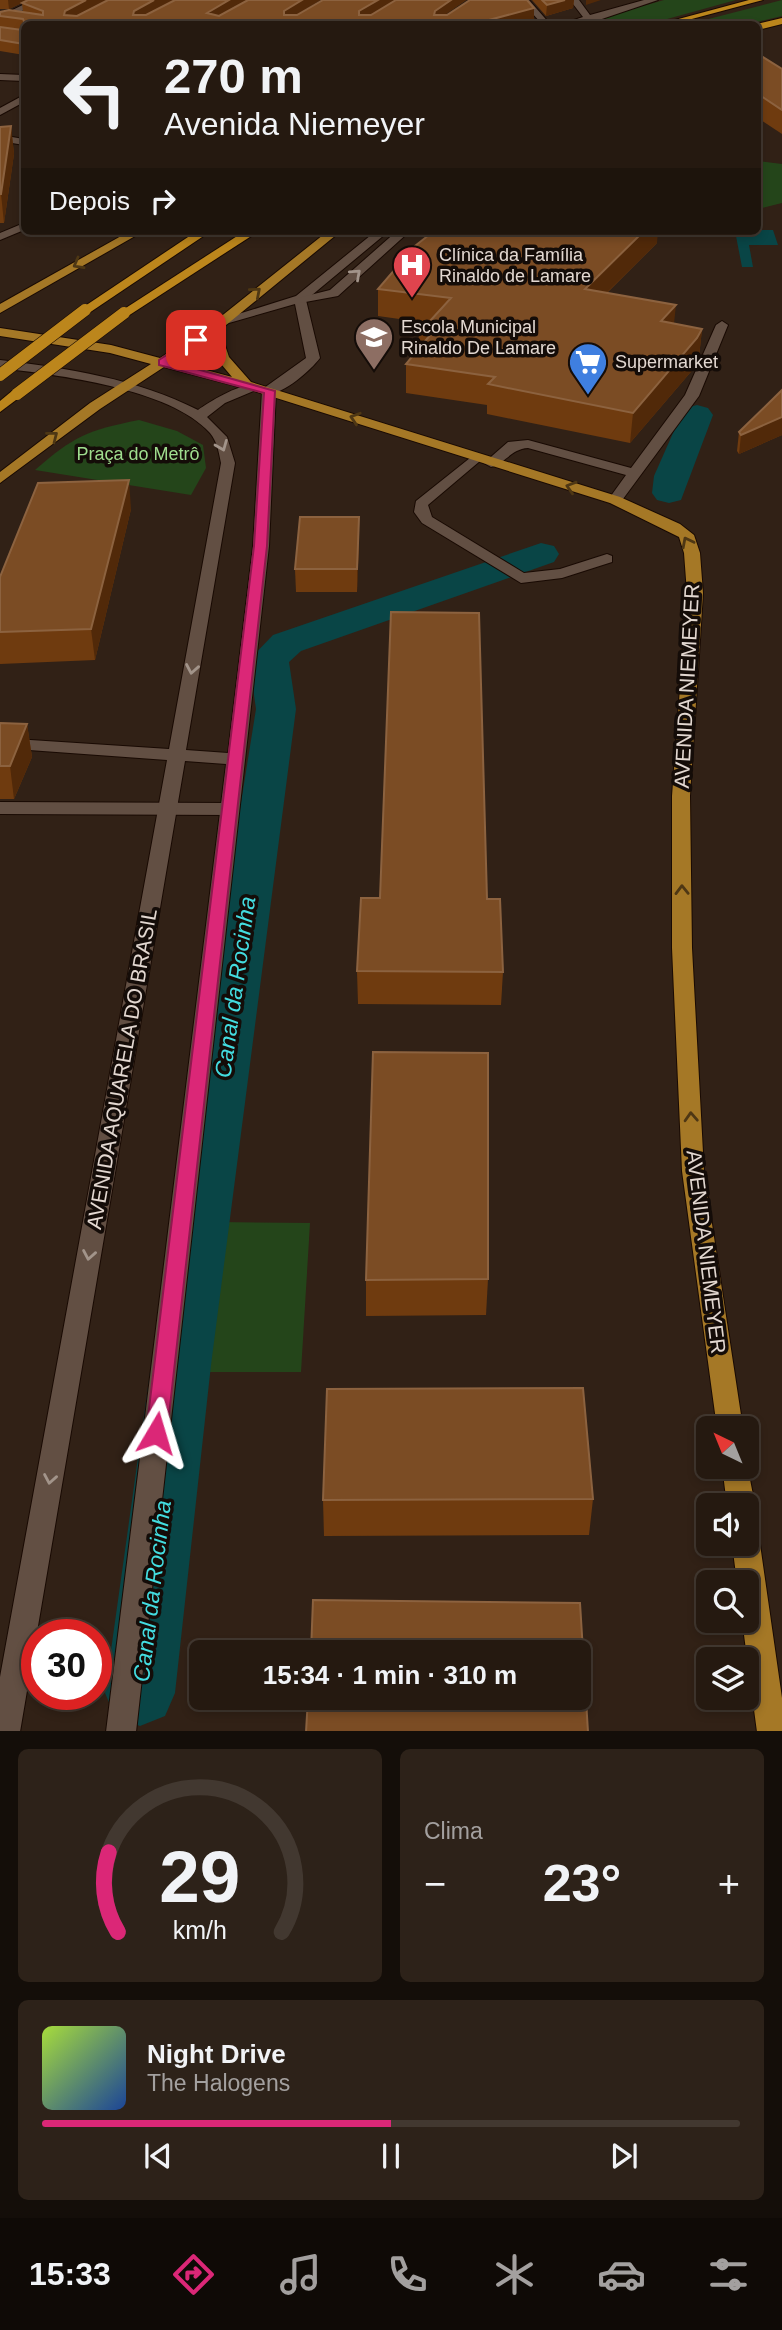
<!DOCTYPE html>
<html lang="pt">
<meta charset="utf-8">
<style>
:root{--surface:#251910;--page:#2d2219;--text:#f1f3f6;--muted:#a3a09f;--line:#423830;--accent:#db2777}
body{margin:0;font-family:Helvetica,sans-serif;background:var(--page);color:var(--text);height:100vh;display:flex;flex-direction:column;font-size:26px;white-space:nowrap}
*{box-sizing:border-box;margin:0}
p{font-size:23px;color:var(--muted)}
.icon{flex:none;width:38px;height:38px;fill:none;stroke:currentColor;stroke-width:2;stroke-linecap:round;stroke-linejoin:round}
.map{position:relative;height:1731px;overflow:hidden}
.drawer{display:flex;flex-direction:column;gap:18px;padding:18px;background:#140e09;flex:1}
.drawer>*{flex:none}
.top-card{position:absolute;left:21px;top:21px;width:740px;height:214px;border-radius:10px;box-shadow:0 4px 10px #0003,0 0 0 2px var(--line);background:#251910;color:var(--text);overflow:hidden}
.needle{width:46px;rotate:317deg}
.buttons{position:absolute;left:696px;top:1416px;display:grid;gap:14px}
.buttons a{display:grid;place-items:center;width:63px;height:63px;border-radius:10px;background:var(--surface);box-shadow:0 4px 10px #0003,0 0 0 2px var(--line);font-size:35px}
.speed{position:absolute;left:21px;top:1619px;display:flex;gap:14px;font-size:35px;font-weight:700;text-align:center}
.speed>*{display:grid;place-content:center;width:91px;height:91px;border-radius:50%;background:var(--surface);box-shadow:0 4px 10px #0003,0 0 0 2px var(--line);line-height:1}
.speed .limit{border:10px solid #d22;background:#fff;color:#111}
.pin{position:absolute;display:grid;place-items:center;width:60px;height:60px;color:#fff;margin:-30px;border-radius:14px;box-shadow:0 4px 10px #0006}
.me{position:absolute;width:77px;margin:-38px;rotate:7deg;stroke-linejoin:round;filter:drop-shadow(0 0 5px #0008)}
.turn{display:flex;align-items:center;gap:24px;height:147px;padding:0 28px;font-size:32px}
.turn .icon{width:91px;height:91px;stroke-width:2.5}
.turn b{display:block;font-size:49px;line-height:60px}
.then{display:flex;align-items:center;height:66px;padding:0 28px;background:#0003;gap:14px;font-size:26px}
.big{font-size:52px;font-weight:600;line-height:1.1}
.drawer .widget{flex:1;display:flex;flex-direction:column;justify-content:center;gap:10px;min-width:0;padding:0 24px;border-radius:10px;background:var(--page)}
.drawer .dial{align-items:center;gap:0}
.dial svg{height:182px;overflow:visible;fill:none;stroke:var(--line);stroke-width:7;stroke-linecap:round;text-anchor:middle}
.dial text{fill:var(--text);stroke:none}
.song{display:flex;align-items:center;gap:21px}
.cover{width:84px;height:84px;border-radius:10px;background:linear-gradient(135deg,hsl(80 70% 55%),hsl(220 70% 35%))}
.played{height:7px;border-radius:4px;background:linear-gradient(90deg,var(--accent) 50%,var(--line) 50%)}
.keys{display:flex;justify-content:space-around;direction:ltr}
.heat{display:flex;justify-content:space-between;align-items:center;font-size:38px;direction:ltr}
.drawer .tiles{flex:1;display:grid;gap:18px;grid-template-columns:1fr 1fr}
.widget:last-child{grid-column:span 2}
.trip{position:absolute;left:189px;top:1640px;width:402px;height:70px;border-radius:10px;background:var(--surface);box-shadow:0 4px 10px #0003,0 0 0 2px var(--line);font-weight:600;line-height:70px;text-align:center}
.tab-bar{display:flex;height:112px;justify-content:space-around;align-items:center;background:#0f0a06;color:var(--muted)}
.tab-bar .icon{width:49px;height:49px}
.tab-bar .active{color:var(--accent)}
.tab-bar b{font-size:32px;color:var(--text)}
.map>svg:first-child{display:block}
</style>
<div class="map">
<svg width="782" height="1732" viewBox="0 0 782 1732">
<rect width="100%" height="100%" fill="#312116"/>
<!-- green -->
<g fill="#24451a">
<polygon points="664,0 736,0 649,24 597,24 605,17"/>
<polygon points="782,0 782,16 749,24 689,24"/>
<polygon points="758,161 782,164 782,203 758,209"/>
<path d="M139,420L177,431L203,445L206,468L191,495L35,470C74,436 88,430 139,420Z"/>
<polygon points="218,1222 310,1223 301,1372 202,1372"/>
</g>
<!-- water -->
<polygon fill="#094546" points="758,222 761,230 773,230 778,245 749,245 753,267 742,267 735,231 758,231"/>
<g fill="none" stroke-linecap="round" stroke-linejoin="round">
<!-- canal -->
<g fill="#094546" fill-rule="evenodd">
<polygon points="697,405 708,408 713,415 681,500 669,503 657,500 652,493 654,476 681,415 686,408"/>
<polygon points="541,543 554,546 559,554 554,562 301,651 289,662 296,709 211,1365 175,1693 165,1716 140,1726 115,1716 105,1693 151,1365 256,709 249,660 273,635"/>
</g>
<!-- service casing -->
<g stroke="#190a03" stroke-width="2">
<g id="service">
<polygon points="0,74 24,75 24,81 0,80"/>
<polygon points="24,95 24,102 0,115 0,108"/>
<polygon points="0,135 24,139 24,145 0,141"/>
<polygon points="24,223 24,230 0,240 0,233"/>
<path d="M376,231H389L306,300L320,358C310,371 281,397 264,394V388L306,358L295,304L222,325L216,321L296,296Z"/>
<path d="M722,321L728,325L699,396L620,503H610L608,500L626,475L528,448C511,449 506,463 491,467L484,463L508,442L528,440L631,468L685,395L716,325Z"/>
<polygon points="475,454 480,455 480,461 428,505 432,517 524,573 560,569 607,554 612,556 612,562 562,578 521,583 422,523 414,512 416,501"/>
<polygon points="0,802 230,803 239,809 230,815 0,814"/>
</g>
</g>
<!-- minor casing -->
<g stroke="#190a03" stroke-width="2">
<g id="minor">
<polygon points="33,0 44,0 0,22 0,16"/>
<polygon points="520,0 529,0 550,24 542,24"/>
<polygon points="570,0 579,0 590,15 644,0 658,0 593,22 562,24 583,17"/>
<polygon points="397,231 410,231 338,296 300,303 294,299 330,290"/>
<path d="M0,360C68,368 137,379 198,410C211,401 249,377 263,387L225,403L207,417L227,437L235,463L186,750L228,753L253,546L262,391L269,387L276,391L269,546L136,1732H106L226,764L185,761L20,1732H0V1677L167,760L15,749L6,744L15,739L169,749L221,463C219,453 217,441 210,433C170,388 57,375 0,368Z"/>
</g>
</g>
<!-- primary casing -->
<g stroke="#190a03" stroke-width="2">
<g id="primary">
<polygon points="130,231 144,231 0,313 0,304"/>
<path d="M328,231H341L220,330L229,357L251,382L620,497L680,524L694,535L700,553L703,593L690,796L692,948L704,1171L743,1428H717L682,1171L672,948V796L687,593L684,553L679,537L610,503L251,390L164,367L100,409L0,483V472L90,403L151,364L110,353L0,336V328L111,345L160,358L209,326ZM209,337L216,358L232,377L173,361Z"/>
<polygon points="747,1464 755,1505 747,1514 747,1505 727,1505 722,1466 747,1466"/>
<polygon points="747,1532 756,1535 760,1544 782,1698 782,1732 757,1732 742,1620 747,1620 747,1582 737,1582 732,1544 747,1544"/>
</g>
</g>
<!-- trunk casing -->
<g stroke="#190a03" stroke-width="2">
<g id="trunk">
<polygon points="749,0 763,0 673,24 660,24"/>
<polygon points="782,18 782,24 758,30 757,24"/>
<polygon points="197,231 211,231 89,313 79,310"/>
<polygon points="245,231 259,231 128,316 118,313"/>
<polygon points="12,391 24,394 0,412 0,401"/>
</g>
</g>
<!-- service -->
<use href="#service" fill="#624f43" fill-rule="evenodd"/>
<!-- minor -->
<use href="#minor" fill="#624f43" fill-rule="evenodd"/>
<!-- primary -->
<use href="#primary" fill="#a57826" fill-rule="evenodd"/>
<!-- trunk -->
<use href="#trunk" fill="#bc861c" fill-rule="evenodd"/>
<!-- trunk-bridge casing -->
<g stroke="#190a03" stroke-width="13" stroke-linecap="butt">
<g id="trunk-bridge">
<polyline points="0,375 85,310"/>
<polyline points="17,394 124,313"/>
</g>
</g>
<!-- trunk-bridge -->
<use href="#trunk-bridge" stroke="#bc861c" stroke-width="12"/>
</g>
<!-- wall -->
<g fill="#6f3b0f">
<polygon points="0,0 28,0 9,9 0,9"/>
<polygon points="174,0 146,15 175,0 247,0 233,8 320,0 295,15 395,0 370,15 466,0 444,15 534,19 24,24 24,55 0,51 0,12 23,12 22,3"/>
<polygon points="532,0 574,0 573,8 546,16"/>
<polygon points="758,54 782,69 782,134 758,118"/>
<polygon points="11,126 14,154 4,223 0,223 0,127"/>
<polygon points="657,243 607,293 674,324 702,329 699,357 695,367 630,443 487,414 487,405 406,393 406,364 418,349 419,333 428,323 378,316 378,289"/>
<polygon points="782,390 782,435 739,454 737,451 739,432"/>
<polygon points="131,509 95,660 0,664 0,577"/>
<polygon points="359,539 357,592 296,592 295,569"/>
<polygon points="0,723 27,724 32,757 14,799 0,799"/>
<polygon points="487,899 503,972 501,1005 358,1004 357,971"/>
<polygon points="488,1279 486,1315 366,1316 366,1280"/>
<polygon points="593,1499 589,1535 324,1536 323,1500"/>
</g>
<!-- shaded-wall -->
<g fill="#512909">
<polygon points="8,0 28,0 9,9"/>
<polygon points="86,0 107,0 66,22 64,15 65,11"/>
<polygon points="154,0 174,0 135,22 133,15 134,11"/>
<polygon points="229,0 247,0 207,24 207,13"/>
<polygon points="302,0 320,0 285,22 284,24 284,11"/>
<polygon points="378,0 395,0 360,22 359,24 359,11"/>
<polygon points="451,0 466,0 435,22 435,11"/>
<polygon points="565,0 574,0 573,8 546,16 547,5"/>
<polygon points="586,0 601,0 586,5"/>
<polygon points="534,8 534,19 514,24 474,24"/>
<polygon points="11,126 14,154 4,223 1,194"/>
<polygon points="644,231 658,231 657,243 583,316 585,289"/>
<polygon points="676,305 673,333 661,321"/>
<polygon points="702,329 699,357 695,367 630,443 633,413"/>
<polygon points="782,417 782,435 739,454 741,435"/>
<polygon points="129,480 131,509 95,660 91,629"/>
<polygon points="359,517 359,539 357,592 357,569"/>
<polygon points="27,724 32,757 14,799 10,766"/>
</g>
<!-- building -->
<g fill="#7b4c24" stroke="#8c623f" stroke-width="2">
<polygon points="28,0 86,0 65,11 64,15 77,16 108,0 154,0 134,11 133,15 146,15 175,0 229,0 207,13 219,16 248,0 302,0 284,11 284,15 297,15 323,0 378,0 359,11 359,15 371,15 396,0 451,0 435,11 434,15 447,15 470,0 527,0 534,8 474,24 25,24 23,19 0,16 0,12 9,10 43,15 43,11 22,3"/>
<polygon points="542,0 565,0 547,5"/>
<polygon points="0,27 22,30 24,28 24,44 0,40"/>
<polygon points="758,54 782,69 782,110 758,94"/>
<polygon points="11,126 1,194 0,194 0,127"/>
<polygon points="434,231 644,231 585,289 676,305 661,321 702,329 697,338 633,413 488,384 495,377 406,364 431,334 419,333 451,298 378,289 415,246"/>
<polygon points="782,390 782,417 741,435 739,432"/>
<polygon points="129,480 91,629 0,632 0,577 38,483"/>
<polygon points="300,517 359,517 357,569 295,569"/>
<polygon points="391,612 479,613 487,899 500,899 503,972 357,971 361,898 380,898"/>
<polygon points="0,723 27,724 10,766 0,766"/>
<polygon points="373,1052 488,1053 488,1279 366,1280"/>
<polygon points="583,1388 593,1499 323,1500 327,1389"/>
<polygon points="313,1600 580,1603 588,1732 306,1732 308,1698 579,1698 579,1652 311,1652"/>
</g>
<!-- one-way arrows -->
<defs><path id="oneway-chevron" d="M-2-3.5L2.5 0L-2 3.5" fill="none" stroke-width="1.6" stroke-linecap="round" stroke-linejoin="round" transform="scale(1.75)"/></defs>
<g stroke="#4e3714">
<use href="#oneway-chevron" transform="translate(78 264) rotate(151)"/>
<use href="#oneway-chevron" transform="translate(256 292) rotate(-41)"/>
<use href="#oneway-chevron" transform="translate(355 418) rotate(-162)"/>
<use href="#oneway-chevron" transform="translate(53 436) rotate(-38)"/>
<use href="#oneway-chevron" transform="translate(571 487) rotate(-163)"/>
<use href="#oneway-chevron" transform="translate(687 542) rotate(-117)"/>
<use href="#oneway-chevron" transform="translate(682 890) rotate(-91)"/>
<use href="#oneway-chevron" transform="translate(691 1117) rotate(-93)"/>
</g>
<g stroke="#a2948a">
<use href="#oneway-chevron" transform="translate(356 274) rotate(-42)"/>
<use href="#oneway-chevron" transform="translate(222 446) rotate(68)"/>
<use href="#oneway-chevron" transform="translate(192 669) rotate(100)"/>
<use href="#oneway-chevron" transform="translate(89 1255) rotate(100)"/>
<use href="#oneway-chevron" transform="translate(50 1479) rotate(100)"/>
</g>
<!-- route -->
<polygon fill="#db2777" stroke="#8e194d" stroke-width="2" points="192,338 201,340 172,362 275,391 267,546 167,1433 164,1440 156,1442 149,1440 146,1433 254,546 264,393 159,365 159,360"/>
<!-- icons -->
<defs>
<g id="hospital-pin" transform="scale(2.0125)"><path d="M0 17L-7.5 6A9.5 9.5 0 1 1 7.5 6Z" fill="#e0444e" stroke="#140c08"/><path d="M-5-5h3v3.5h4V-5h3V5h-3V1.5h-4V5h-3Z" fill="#fff"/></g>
<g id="school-pin" transform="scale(2.0125)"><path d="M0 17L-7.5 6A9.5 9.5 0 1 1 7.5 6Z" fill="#8d6e63" stroke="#140c08"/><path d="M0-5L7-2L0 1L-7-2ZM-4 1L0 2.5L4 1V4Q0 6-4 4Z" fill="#fff"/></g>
<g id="supermarket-pin" transform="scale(2.0125)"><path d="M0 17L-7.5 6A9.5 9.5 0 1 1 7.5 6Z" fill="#3f7fe0" stroke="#140c08"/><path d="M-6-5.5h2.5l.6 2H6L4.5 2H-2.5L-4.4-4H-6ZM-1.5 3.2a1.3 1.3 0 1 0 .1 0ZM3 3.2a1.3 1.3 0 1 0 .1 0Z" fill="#fff"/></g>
</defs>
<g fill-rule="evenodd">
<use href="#hospital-pin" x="412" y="265"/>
<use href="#school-pin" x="374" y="337"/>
<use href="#supermarket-pin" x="588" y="362"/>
</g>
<g text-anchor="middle" stroke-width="7" stroke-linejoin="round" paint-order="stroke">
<!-- far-poi labels -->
<g font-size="18" fill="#e3d8d1" stroke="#140c08" text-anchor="start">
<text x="439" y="261">Clínica da Família<tspan x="439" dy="21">Rinaldo de Lamare</tspan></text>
<text x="401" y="333">Escola Municipal<tspan x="401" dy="21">Rinaldo De Lamare</tspan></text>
<text x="615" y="368">Supermarket</text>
</g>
<!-- far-park labels -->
<g font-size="18" fill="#9fdd8e" stroke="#140c08">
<text x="138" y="460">Praça do Metrô</text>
</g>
<!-- street labels -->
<g font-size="21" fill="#e3d8d1" stroke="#140c08">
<text transform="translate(687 686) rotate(-87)" y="7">AVENIDA NIEMEYER</text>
<text transform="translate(122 1069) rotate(-80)" y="7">AVENIDA AQUARELA DO BRASIL</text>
<text transform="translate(706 1252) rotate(83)" y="7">AVENIDA NIEMEYER</text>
</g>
<!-- water labels -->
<g font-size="23" font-style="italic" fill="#43dce0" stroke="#140c08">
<text transform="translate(235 987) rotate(-82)" y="8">Canal da Rocinha</text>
<text transform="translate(152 1591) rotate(-83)" y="8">Canal da Rocinha</text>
</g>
</g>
</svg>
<div class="buttons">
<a><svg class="needle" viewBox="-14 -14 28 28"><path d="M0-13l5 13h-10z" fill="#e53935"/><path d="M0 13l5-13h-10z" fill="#a3a09f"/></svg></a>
<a><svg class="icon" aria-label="sound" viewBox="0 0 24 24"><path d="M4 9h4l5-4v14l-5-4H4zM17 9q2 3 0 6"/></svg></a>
<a><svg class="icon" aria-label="search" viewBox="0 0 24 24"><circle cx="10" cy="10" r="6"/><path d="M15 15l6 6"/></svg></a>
<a><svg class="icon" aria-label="layers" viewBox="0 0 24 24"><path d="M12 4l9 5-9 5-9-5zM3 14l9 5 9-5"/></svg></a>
</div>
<div class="speed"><div class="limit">30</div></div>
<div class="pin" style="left:196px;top:340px;background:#d93025"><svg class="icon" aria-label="arrive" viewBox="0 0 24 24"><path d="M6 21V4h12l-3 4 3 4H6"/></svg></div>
<svg class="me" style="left:156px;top:1433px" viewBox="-20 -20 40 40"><path d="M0-17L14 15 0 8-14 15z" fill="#db2777" stroke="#fff" stroke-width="4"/></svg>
<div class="trip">15:34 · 1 min · 310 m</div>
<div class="top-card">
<div class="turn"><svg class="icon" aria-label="left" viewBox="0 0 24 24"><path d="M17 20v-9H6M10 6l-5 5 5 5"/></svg><div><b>270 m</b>Avenida Niemeyer</div></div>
<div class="then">Depois<svg class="icon" aria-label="right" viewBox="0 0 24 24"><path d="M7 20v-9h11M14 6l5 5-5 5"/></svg></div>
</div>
</div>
<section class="drawer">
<div class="tiles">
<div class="widget dial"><svg viewBox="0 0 100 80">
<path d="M14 69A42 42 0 1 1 86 69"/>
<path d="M14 69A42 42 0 0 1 10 34" stroke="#db2777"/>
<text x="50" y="56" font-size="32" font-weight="700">29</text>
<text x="50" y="72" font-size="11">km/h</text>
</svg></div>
<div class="widget"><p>Clima</p>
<div class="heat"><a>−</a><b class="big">23°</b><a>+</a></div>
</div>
<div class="widget">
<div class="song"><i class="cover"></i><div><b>Night Drive</b><p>The Halogens</p></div></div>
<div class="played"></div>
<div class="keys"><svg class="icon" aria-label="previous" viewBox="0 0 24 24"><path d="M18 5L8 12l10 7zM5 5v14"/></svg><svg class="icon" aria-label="pause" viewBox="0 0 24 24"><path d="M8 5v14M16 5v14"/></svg><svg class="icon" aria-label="next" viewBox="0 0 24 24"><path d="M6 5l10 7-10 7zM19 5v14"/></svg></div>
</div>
</div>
</section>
<nav class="tab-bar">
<b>15:33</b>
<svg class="icon active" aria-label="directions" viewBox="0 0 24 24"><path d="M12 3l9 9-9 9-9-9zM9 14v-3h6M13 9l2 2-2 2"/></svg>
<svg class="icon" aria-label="music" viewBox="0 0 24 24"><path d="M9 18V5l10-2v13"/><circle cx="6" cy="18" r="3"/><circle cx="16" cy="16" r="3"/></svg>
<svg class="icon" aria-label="phone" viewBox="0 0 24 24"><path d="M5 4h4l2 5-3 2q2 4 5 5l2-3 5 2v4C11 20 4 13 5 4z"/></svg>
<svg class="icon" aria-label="climate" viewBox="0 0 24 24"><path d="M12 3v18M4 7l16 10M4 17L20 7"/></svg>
<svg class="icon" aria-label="car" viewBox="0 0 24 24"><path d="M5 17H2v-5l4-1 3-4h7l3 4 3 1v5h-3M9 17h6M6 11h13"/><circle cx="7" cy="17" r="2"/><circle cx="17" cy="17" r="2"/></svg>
<svg class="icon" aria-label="filters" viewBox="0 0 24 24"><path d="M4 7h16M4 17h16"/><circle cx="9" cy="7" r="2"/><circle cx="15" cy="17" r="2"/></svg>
</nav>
